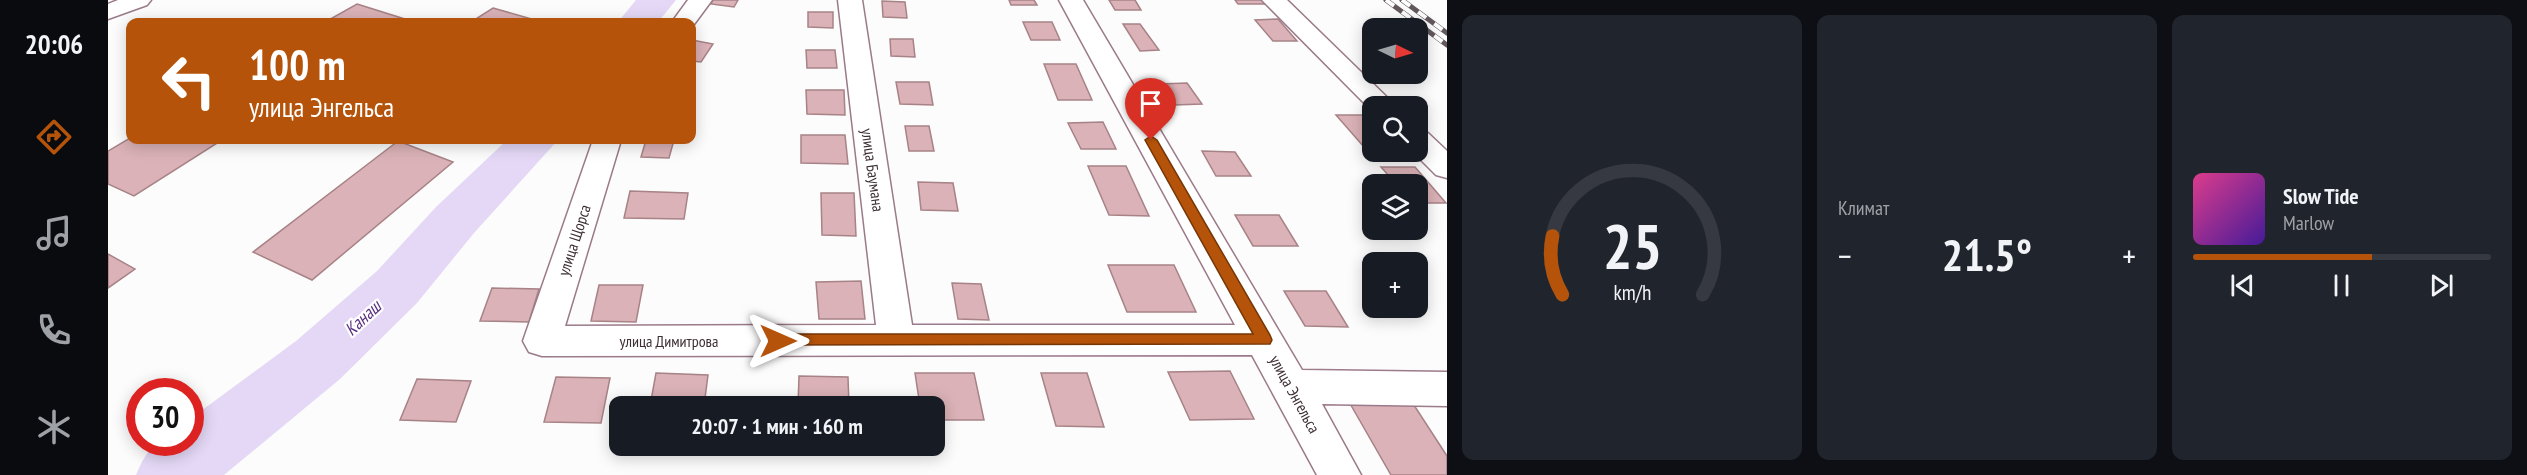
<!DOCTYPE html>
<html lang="ru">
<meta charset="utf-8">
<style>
:root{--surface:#171b24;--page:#20242c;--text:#f1f3f6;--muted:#9ea1a6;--line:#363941;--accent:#b45309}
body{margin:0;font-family:"PT Sans Narrow",sans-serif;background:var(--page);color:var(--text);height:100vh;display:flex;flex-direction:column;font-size:22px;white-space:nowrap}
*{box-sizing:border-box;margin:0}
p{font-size:20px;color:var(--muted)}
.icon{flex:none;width:33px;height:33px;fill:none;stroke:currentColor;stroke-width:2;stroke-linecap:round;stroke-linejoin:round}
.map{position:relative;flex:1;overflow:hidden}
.side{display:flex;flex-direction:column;gap:15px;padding:15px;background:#0d0f14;width:1080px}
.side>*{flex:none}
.hud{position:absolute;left:18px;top:18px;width:570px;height:126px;border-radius:12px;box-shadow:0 3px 15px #0003;background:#b45309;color:#fff;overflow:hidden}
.needle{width:39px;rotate:95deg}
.buttons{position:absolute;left:1254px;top:18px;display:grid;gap:12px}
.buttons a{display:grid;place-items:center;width:66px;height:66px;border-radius:12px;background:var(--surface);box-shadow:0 3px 15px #0003;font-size:30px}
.speed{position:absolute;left:18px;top:378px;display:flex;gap:12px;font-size:30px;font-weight:700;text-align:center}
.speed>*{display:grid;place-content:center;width:78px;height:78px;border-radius:50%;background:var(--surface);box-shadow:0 3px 15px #0003;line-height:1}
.speed .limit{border:9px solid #d22;background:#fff;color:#111}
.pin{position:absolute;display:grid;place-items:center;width:51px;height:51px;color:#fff;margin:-62px -26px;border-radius:50% 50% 50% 0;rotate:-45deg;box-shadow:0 0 6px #0007}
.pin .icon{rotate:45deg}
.me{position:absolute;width:66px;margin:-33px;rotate:90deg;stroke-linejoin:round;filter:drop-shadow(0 0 4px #0008)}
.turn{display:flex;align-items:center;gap:21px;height:126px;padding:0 24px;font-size:27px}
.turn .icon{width:78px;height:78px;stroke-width:2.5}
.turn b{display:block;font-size:42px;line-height:51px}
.big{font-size:45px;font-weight:700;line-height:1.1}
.side .card{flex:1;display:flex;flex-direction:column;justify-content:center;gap:9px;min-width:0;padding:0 21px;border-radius:12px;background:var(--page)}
.side .dial{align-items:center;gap:0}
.dial svg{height:156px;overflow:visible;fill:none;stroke:var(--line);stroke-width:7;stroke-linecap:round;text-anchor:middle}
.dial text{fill:var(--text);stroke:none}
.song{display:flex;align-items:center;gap:18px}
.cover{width:72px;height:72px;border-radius:9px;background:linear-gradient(135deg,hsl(330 70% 55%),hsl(260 70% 35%))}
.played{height:6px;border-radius:3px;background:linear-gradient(90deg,var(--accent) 60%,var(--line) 60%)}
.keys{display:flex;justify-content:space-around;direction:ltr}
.heat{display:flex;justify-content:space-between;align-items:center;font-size:33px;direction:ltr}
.side .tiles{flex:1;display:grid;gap:15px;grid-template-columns:repeat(3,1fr)}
.trip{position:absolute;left:501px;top:396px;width:336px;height:60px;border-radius:12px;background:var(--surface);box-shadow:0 3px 15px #0003;font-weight:700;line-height:60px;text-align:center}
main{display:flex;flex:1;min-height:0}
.dock{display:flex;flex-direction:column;width:108px;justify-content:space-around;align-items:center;background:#090b0e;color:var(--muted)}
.dock .icon{width:42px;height:42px}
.dock .active{color:var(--accent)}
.dock b{font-size:27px;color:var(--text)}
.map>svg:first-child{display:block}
</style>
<main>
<nav class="dock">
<b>20:06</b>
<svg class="icon active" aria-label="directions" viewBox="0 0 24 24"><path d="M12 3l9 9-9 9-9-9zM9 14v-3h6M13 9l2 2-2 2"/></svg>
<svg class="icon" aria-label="music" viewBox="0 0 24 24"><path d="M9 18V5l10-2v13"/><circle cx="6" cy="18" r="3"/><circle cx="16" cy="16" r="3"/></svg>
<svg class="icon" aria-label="phone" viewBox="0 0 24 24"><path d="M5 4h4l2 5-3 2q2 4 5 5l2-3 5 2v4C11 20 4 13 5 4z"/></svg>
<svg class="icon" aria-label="climate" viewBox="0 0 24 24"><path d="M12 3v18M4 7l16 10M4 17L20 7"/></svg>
</nav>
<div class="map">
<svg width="1339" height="475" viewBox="0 0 1339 475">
<rect width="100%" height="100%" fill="#fcfcfc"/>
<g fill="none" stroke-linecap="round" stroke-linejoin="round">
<!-- river -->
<g fill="#e4d8f6" fill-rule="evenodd">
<polygon points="528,0 568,0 550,22 510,22"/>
<path d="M399,140H450L366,233L309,303L232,379L116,475H28C43,441 47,442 82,442V419L188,341L269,271L328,207Z"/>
</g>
</g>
<!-- building -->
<g fill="#dab2b7" stroke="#a78286" stroke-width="1.5">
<polygon points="605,0 630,0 626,7 603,4"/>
<polygon points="901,0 926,0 929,5 903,5"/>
<polygon points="1001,0 1027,0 1033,10 1007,10"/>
<polygon points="1127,0 1154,0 1157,4 1130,4"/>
<polygon points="774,1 797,2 799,18 775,17"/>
<polygon points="249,4 300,20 296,22 217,22"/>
<polygon points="385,8 434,22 363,22"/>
<polygon points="700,12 725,12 725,28 700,27"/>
<polygon points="1170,19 1189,41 1165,41 1147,20"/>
<polygon points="915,22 944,22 952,40 923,40"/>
<polygon points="1015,24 1032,24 1051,50 1032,51"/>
<polygon points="782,39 805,39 807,57 783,56"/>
<polygon points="584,40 605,44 593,62 584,61"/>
<polygon points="698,50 727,50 729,68 699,68"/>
<polygon points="936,64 968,64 984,100 950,100"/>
<polygon points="788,82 821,82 825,105 792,104"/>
<polygon points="1079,83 1094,104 1066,105 1052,84"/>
<polygon points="698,90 736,90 737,115 699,114"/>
<polygon points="1228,115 1258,115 1264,121 1264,147 1256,147"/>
<polygon points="995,122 1008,149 973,149 960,123"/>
<polygon points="797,126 821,126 826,151 801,151"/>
<polygon points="693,135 737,135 740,164 693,163"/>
<polygon points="22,138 22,140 114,140 26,196 0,184 0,151"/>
<polygon points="538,140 566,140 561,158 533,157"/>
<polygon points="290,141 345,162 204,280 145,252"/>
<polygon points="1094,151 1127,152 1143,176 1108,176"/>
<polygon points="980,166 1018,166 1041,216 1001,215"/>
<polygon points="1273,167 1307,167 1338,203 1310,203 1310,184 1288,184"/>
<polygon points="810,182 845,183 850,211 813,210"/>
<polygon points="522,191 580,193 576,219 516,218"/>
<polygon points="713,193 746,193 748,236 714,235"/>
<polygon points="1127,215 1171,215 1190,246 1145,246"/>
<polygon points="0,254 27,269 0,288"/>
<polygon points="1000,265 1066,265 1088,312 1019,312"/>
<polygon points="753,281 757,319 711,319 708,282"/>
<polygon points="844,283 873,284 881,320 850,319"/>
<polygon points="491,285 535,285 528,322 483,321"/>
<polygon points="384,288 431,289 421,322 372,321"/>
<polygon points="1176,291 1218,291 1240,327 1197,326"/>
<polygon points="1122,371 1146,419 1082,420 1060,372"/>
<polygon points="548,373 600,375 596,406 542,406"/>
<polygon points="807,373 866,373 876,420 826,420 826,406 812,406"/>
<polygon points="933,373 979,373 996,427 948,426"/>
<polygon points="691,376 740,377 741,406 690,406"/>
<polygon points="448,377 502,378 493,423 436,422"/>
<polygon points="309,379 363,381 348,422 292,420"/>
<polygon points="1240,400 1304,402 1339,456 1339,475 1283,475"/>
</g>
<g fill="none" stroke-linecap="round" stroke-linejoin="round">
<!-- minor casing -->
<g stroke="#9b7a89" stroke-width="3">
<g id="minor">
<polygon points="10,0 43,0 39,5 0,19 0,4"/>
<polygon points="580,0 604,0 584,27 584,22 564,22"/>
<polygon points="730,0 754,0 804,325 1127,325 951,0 975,0 1194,370 1339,372 1339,406 1214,404 1253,475 1209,475 1144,355 434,356 421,352 415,341 485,140 513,140 457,326 768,325"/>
<polygon points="1154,0 1179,0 1288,106 1264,106 1264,111"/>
<polygon points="1310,131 1320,133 1339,151 1339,178 1328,175 1305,152 1310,152"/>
</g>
</g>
<!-- minor -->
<use href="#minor" fill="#fff" fill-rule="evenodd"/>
<!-- rail casing -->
<g stroke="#63585d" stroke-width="5">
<g id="rail">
<polyline points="1278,0 1339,45"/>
<polyline points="1294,0 1339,33"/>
</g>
</g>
<!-- rail -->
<use href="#rail" stroke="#fff" stroke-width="4" stroke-dasharray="10" stroke-linecap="butt"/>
</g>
<!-- route -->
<polygon fill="#b45309" stroke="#753606" stroke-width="1.5" points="1043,136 1049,140 1162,335 1164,340 1162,344 664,345 662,341 664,336 670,334 1145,334 1037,140"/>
<g text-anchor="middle" stroke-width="4.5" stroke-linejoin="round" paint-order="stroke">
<!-- street labels -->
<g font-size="16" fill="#3d2f35" stroke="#fff">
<text transform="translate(765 170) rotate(82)" y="6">улица Баумана</text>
<text transform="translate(466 240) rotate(-72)" y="6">улица Щорса</text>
<text x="561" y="347">улица Димитрова</text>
<text transform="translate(1187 394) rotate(61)" y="6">улица Энгельса</text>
</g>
<!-- water labels -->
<g font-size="18" font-style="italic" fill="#593083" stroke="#fff">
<text transform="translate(255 318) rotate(-43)" y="6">Канаш</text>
</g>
</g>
</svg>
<div class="buttons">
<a><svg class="needle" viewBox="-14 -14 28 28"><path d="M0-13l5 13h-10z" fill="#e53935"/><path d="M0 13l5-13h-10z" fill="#9ea1a6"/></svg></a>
<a><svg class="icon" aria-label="search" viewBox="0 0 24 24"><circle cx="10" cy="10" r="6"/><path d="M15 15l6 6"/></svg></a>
<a><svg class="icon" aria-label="layers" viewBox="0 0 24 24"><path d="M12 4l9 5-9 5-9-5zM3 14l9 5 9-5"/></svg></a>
<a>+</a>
</div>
<div class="speed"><div class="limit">30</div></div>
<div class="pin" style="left:1043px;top:140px;background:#d93025"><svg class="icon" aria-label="arrive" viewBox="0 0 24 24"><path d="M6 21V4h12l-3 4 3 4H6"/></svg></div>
<svg class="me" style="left:670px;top:341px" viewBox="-20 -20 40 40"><path d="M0-17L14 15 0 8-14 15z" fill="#b45309" stroke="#fff" stroke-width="4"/></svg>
<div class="trip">20:07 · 1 мин · 160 m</div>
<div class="hud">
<div class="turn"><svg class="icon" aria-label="left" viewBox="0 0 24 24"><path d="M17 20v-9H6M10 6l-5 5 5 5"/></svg><div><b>100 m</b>улица Энгельса</div></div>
</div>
</div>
<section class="side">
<div class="tiles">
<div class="card dial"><svg viewBox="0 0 100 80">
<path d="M14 69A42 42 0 1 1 86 69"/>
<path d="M14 69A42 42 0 0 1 9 39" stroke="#b45309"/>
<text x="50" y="56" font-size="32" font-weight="700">25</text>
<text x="50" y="72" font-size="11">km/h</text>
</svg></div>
<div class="card"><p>Климат</p>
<div class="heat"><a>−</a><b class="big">21.5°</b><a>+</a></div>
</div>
<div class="card">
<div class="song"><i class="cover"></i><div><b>Slow Tide</b><p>Marlow</p></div></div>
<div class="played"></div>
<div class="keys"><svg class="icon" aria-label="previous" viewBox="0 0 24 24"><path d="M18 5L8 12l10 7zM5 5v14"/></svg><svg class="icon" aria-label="pause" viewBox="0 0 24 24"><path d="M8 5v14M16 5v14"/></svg><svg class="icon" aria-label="next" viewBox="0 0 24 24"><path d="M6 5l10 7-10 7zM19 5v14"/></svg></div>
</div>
</div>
</section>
</main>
